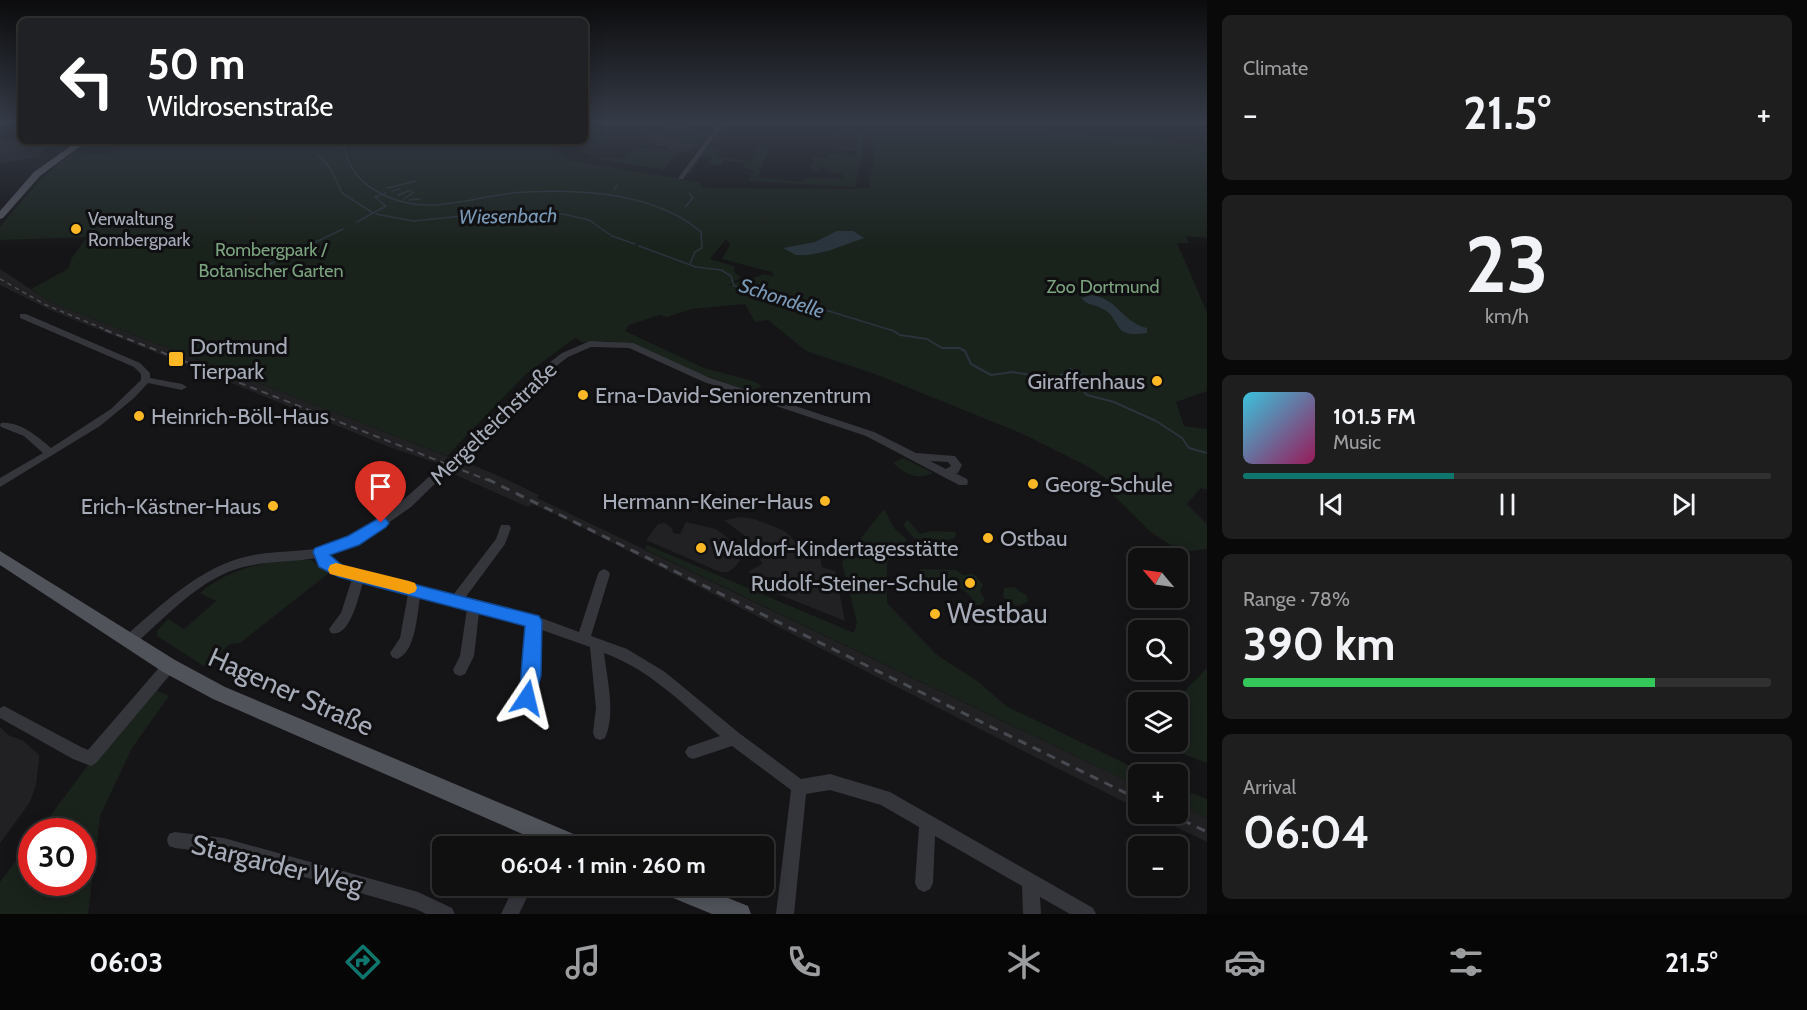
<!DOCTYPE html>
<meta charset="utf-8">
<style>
:root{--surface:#101011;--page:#1e1e1f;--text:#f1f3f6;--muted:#9c9d9f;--line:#303031;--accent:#0f766e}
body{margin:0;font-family:Cabin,sans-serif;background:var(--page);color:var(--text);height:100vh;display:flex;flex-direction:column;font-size:22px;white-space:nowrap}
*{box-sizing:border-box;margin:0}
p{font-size:20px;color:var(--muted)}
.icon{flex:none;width:33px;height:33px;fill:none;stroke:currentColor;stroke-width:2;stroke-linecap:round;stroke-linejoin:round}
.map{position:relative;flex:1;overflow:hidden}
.drawer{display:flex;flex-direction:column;gap:15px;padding:15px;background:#090909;width:600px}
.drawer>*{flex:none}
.banner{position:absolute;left:18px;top:18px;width:570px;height:126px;border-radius:9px;box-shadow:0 3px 15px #0003,0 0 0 2px var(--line);background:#202124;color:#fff;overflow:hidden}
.needle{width:39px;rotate:299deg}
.tools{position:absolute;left:1128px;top:548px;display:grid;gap:12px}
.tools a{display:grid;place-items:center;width:60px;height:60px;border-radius:9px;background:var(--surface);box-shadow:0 3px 15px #0003,0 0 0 2px var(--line);font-size:30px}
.speed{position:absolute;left:18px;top:818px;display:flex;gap:12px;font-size:30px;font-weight:700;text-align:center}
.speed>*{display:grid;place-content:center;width:78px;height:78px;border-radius:50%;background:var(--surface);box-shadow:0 3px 15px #0003,0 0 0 2px var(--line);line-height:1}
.speed .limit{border:9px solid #d22;background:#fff;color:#111}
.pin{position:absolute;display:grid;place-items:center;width:51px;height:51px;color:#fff;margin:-62px -26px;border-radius:50% 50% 50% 0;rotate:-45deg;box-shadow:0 0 6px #0007}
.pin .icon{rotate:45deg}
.me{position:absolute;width:66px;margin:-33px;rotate:10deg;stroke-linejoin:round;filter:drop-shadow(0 0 4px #0008)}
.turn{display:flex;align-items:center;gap:21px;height:126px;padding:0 30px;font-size:27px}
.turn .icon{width:78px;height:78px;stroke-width:2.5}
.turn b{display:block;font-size:42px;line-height:51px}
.big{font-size:45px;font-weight:700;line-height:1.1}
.drawer .widget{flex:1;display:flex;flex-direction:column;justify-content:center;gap:9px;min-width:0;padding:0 21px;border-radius:9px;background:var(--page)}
.drawer .dial{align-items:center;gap:0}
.dial b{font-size:78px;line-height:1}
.song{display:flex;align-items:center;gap:18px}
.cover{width:72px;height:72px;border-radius:9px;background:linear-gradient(135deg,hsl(190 70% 55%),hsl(330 70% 35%))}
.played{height:6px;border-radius:3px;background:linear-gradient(90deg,var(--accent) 40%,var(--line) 40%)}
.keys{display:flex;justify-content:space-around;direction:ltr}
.heat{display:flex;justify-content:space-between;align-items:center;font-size:33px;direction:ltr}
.charge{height:9px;border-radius:4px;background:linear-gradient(90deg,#34c759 78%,var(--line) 0)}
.trip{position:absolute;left:432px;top:836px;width:342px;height:60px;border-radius:9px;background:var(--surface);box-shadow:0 3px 15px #0003,0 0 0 2px var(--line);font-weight:700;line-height:60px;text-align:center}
.tab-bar{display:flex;height:96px;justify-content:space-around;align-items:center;background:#060607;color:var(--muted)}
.tab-bar .icon{width:42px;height:42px}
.tab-bar .current{color:var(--accent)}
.tab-bar b{font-size:27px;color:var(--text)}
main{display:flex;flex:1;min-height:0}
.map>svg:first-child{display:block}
</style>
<main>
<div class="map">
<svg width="1207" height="914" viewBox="0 0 1207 914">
<rect width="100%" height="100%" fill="#151517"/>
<!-- built -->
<g fill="#212124">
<polygon points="667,123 690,128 679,133 680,142 695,145 688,152 667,149 669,147 656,145 659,142 645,139"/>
<polygon points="21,137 21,141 60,141 41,152 41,157 0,164 0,141"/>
<polygon points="0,269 52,303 449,457 440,464 392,448 50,310 0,285"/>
<polygon points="461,460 501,477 539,495 537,498 1138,786 1138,809 559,516 532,504 528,507 449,472"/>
<polygon points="741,517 754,519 773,526 786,532 804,551 819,553 822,567 835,571 845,621 778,594 751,577 749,571 762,564 757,552 749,539 724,520"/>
<polygon points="686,522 716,529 736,544 740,560 735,567 728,572 720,572 646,540 658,524 665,523 672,528 673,533 680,534"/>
<polygon points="0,727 8,735 22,740 39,755 39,759 36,785 30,802 0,843"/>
<polygon points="1178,805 1207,818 1207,842 1147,813 1178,813"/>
</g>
<!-- green -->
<g fill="#1a221c" fill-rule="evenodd">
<polygon points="585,122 594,122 589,125 611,129 614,127 610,126 622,122 663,122 645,133 639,132 642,130 619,125 609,132 615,136 590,133 610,139 586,149 604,154 598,155 581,151 593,142 585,140"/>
<polygon points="725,122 752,122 747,131 733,129 725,138 714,138"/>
<path d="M858,122H979L1207,146V238L1186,236L1188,243H1177L1207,312V391L1176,402L1184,426L1207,429V490L1201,488L1187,504L1207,524V549L1181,552L1151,532L1108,490L1127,492L1087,466L1023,434L875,374L806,351L768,320L755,322L745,304L691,309L667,317L659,315L629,325L625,331L704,368L753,381L762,386L750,391C732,385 714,379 697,373C655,356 632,335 584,343L575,338L525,375L447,456L52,303L31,289L69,268L71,259L87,237L0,240V227C31,190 48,167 91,141L76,152L110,155L131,141H546L543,143L573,161L699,182L702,188L847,189L869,188C872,160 882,145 858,122ZM726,239L730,245L722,259L772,272L774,276L763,274C750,281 740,279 726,287L741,277L735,273L734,266L710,259Z"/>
<polygon points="690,128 708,131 695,145 680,142 675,136"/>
<polygon points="843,128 862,131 862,154 855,187 748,181 754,171 743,167 745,163 724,160 720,166 708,164 712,158 702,156 690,174 693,175 687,173 705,148 717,149 717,156 750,161 758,147 769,149 758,177 804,182 806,178 843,179 844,175 829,172 822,167 818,168 821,171 815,172 810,167 814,157 825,158 831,153 856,156 857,151 836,148 835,145 856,148 859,137 843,135 841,139 832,138 834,133 843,132"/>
<polygon points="638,147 679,151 664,170 597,159 609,157 621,159"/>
<path d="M903,458L933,473C916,480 906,475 893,463Z"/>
<polygon points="884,509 894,528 907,540 887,563 887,603 937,655 980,683 1006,706 1147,774 1138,774 1138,786 645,549 647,545 854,633 857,623 842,562"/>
<polygon points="908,520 920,534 931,531 956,532 955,538 947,540 941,547 914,538 905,528 904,523"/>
<path d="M311,560L329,573L240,643L230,644L205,667L157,636V631L168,619L184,629L216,601L200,593C229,568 273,558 311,560Z"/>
<path d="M920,569L956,570L963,575L974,574L983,585L980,591L985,600L980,605H971L973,600C960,580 939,585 921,576Z"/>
<polygon points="1014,587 1027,596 1028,602 1016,606 1003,597 1004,588"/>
<polygon points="1207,668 1207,763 1183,754 1169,741 1178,741 1178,702 1174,702"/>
<polygon points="152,688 169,696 132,748 100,816 88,914 0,914 0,882 31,841 32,882 82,882 82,831 39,831 94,757"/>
<polygon points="1178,788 1207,799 1207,818 1178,805"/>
</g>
<!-- water -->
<g fill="#2a343c">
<polygon points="837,231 853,231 864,238 828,251 808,255 796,255 783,248 815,242"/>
<path d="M1092,295C1118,299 1122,322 1147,328V333C1111,339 1122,319 1103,309C1095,304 1088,306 1081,298Z"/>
</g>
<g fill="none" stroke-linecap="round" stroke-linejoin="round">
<!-- stream-far1 -->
<g stroke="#2a343c" stroke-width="1.5">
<path d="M343,141C345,160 356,179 373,189C425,222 472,194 527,192C584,189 657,194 701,232L702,248L695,252L690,264"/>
<polyline points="317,154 331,169 342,193 373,213"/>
<polyline points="387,188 416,181"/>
<polyline points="614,190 617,185"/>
<polyline points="392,191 399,189"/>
<polyline points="398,195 411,190"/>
<polyline points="404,199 414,192"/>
<polyline points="409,200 420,199"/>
<polyline points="685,207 693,198 689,193"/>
<polyline points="376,214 413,221 484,214 563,214 589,220 612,236 635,244"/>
<polyline points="357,222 386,206 375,197 386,193"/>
<polyline points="639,246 696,267 721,270 731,276 734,286 760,290 894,331"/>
<polyline points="243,277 343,229"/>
</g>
<!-- stream -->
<polyline stroke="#2a343c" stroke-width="2" points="892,330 900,335 927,339 942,348 959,348 965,351 971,364 991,375 1013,372 1042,377 1048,382 1059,379 1060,375 1068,373 1070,369 1092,381 1092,384 1079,386 1087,395 1114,402 1156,421 1182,438 1189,448 1207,453"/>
<!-- minor -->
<g fill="#35363c" fill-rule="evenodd">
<polygon points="720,122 725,122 683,179 679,179 679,177"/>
<path d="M20,314H26L140,363L150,373V378L182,384L187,387L182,390L148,383L134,398L100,426L0,487V478L43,453L24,436L1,427L0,425L1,423C20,421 38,437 51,448L111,409L141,380V374L134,367L20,318Z"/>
<path d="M590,341L633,343L710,378L874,432L916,453L955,456L962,465L958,473H955L967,479L968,482L967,485H959L866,436L704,382L629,348L591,347L568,357L555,367L411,507L361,542L328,555L330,559L342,567L412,585L415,584L453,595L496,539L501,525H509L511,528L505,544L465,598L474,599L479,602L533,615L579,632L598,574L600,571L604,569L608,571L610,574L591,636L627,649L665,672L739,733L801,779L830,774L890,792L1093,908L1096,914H1070L1040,897L1041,914H1023L1022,886L935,836L933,883L930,889L924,892L918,889L915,883L919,827L881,805L830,790L806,794L794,914H776L791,790L732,746L693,759L688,757L685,752L688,747L720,736C684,705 649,669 604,653C607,679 616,713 605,738L600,740L595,738L593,733L596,708L590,647L539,629C539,653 542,680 532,703L527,705L522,703L520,698L525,675L526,625L479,613L474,656L465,674L460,676L455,674L453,670L460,656L467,609L420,597C417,614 416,652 397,659L392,657L390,653L400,638L408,594L363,582C359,595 350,639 331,633L329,629L341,613L352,579C338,576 323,572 317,558C293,562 267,561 243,567C200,578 166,617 134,645L129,647L124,645L122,641L124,637C162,605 199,567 249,556C280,549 313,554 343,541C384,521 417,488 450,457C483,426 516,394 549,363L562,353ZM930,461L948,462L951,466L946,469Z"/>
<polygon points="169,660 174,662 176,666 174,670 96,763 91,766 73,759 0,718 0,708 4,706 81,747 88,750 164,662"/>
<polygon points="175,832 224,838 418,892 452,908 455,914 426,914 416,909 224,854 175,848 169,846 167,840 169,834"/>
<polygon points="515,885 533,885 519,914 501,914"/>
</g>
<!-- major -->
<g fill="#51535b" fill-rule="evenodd">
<polygon points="78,141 87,141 40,176 3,218 0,219 0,211 34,172"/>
<polygon points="0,551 175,660 225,687 583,838 586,846 550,846 213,699 163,672 0,565"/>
<polygon points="658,885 696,885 748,906 751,914 712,914 661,893"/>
</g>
<!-- rail-far2 -->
<polyline stroke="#484a51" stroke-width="1.5" stroke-dasharray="4.5 4" stroke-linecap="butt" points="0,279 46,305 109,331"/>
<!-- rail-far1 -->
<polyline stroke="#484a51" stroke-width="2" stroke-dasharray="7 5" stroke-linecap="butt" points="105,330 490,481"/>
<!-- rail -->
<g stroke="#484a51" stroke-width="3" stroke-dasharray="9 7" stroke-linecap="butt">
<polyline points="487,479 1138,799"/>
<polyline points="1168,813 1207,832"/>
</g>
</g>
<!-- sky -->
<linearGradient id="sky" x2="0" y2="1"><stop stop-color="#0c0c0d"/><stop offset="0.49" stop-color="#353b47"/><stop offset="1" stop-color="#353b47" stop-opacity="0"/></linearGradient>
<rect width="1207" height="250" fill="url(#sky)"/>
<!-- route -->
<path fill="#1a73e8" stroke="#114b97" stroke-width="1.5" d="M381,517L386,519L389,523L386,527L359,545L330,555L343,566L539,616L542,621L541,675L534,704L527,707L521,704C518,699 524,638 525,626L339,577L319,567L313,552L315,548L348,536Z"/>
<!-- slow -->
<polygon fill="#f59e0b" points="336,563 409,581 415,583 417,588 415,592 409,594 330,574 328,570 330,565"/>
<!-- markers -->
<g fill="#feb825" stroke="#101012" stroke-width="2">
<circle cx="76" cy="229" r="6"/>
<rect x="168" y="351" width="16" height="16" rx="3"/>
<circle cx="1157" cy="381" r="6"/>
<circle cx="583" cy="395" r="6"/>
<circle cx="139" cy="416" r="6"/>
<circle cx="1033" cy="484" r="6"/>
<circle cx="825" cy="501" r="6"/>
<circle cx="273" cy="506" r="6"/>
<circle cx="988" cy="538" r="6"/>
<circle cx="701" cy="548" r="6"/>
<circle cx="970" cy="583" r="6"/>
<circle cx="935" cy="614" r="6"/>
</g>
<g text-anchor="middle" stroke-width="6" stroke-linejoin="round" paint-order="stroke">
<!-- far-poi labels -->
<g font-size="18" fill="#a6abb8" stroke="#101012" text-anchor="start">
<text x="88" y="225">Verwaltung<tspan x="88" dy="21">Rombergpark</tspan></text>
</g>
<!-- far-park labels -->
<g font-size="18" fill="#7ba47e" stroke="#101012">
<text x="271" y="256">Rombergpark /<tspan x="271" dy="21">Botanischer Garten</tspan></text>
<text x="1103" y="293">Zoo Dortmund</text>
</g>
<!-- far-water labels -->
<g font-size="20" font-style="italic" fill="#7a99b6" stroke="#101012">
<text transform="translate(508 216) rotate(-1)" y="7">Wiesenbach</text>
<text transform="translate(782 298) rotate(18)" y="7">Schondelle</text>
</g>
<!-- poi labels -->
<g font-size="22" fill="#a6abb8" stroke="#101012" text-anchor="start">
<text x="190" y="354">Dortmund<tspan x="190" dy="25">Tierpark</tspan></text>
<text x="1145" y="389" text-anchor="end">Giraffenhaus</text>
<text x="595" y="403">Erna-David-Seniorenzentrum</text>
<text x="151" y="424">Heinrich-Böll-Haus</text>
<text x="1045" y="492">Georg-Schule</text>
<text x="813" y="509" text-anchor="end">Hermann-Keiner-Haus</text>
<text x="261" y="514" text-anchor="end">Erich-Kästner-Haus</text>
<text x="1000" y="546">Ostbau</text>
<text x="713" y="556">Waldorf-Kindertagesstätte</text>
<text x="958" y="591" text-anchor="end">Rudolf-Steiner-Schule</text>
</g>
<!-- street labels -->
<g font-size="22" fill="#a6abb8" stroke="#101012">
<text transform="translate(493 423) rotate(-44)" y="8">Mergelteichstraße</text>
</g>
<!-- near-poi labels -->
<g font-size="27" fill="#a6abb8" stroke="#101012" text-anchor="start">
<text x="947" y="623">Westbau</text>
</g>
<!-- near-street labels -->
<g font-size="27" fill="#a6abb8" stroke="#101012">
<text transform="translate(291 692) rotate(24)" y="9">Hagener Straße</text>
<text transform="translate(277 865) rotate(14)" y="9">Stargarder Weg</text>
</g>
</g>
</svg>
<div class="tools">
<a><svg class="needle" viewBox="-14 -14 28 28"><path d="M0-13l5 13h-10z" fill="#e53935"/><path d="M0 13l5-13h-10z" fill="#9c9d9f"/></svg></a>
<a><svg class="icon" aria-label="search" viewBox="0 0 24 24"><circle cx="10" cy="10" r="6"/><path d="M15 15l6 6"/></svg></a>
<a><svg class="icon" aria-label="layers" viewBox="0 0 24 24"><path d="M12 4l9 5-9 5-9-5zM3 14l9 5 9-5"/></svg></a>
<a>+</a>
<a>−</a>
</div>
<div class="speed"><div class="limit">30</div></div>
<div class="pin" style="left:381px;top:523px;background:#d93025"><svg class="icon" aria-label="arrive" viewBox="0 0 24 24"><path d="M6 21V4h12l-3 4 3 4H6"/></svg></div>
<svg class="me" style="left:527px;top:698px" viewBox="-20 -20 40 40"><path d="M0-17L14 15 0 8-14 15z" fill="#1a73e8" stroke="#fff" stroke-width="4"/></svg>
<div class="trip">06:04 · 1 min · 260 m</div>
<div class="banner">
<div class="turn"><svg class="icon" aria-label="left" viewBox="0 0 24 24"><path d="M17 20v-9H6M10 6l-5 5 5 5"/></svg><div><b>50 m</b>Wildrosenstraße</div></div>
</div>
</div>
<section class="drawer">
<div class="widget"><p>Climate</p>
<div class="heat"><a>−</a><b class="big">21.5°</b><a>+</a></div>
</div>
<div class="widget dial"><b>23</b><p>km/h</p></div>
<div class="widget">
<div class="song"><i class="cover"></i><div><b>101.5 FM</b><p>Music</p></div></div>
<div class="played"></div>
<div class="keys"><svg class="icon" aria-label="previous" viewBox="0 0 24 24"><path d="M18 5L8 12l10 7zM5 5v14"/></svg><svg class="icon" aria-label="pause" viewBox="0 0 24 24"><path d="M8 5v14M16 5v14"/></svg><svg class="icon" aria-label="next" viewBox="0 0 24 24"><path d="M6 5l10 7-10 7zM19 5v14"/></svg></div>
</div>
<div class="widget"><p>Range · 78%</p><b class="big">390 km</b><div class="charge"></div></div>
<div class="widget"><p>Arrival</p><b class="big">06:04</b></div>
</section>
</main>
<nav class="tab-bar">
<b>06:03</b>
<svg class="icon current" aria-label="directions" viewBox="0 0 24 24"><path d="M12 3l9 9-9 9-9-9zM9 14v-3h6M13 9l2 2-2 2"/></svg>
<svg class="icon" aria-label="music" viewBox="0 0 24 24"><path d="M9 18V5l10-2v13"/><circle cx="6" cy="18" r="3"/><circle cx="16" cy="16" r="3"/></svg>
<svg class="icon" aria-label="phone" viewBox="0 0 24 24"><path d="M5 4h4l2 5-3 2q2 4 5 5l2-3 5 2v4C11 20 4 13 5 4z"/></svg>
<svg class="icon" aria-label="climate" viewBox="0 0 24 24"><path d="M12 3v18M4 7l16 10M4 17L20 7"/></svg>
<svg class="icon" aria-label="car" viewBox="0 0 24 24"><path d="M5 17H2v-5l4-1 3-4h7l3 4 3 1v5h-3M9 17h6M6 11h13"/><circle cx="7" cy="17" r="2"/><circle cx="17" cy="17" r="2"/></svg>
<svg class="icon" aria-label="filters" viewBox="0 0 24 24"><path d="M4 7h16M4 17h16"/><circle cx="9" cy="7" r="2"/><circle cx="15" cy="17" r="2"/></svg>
<b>21.5°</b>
</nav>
